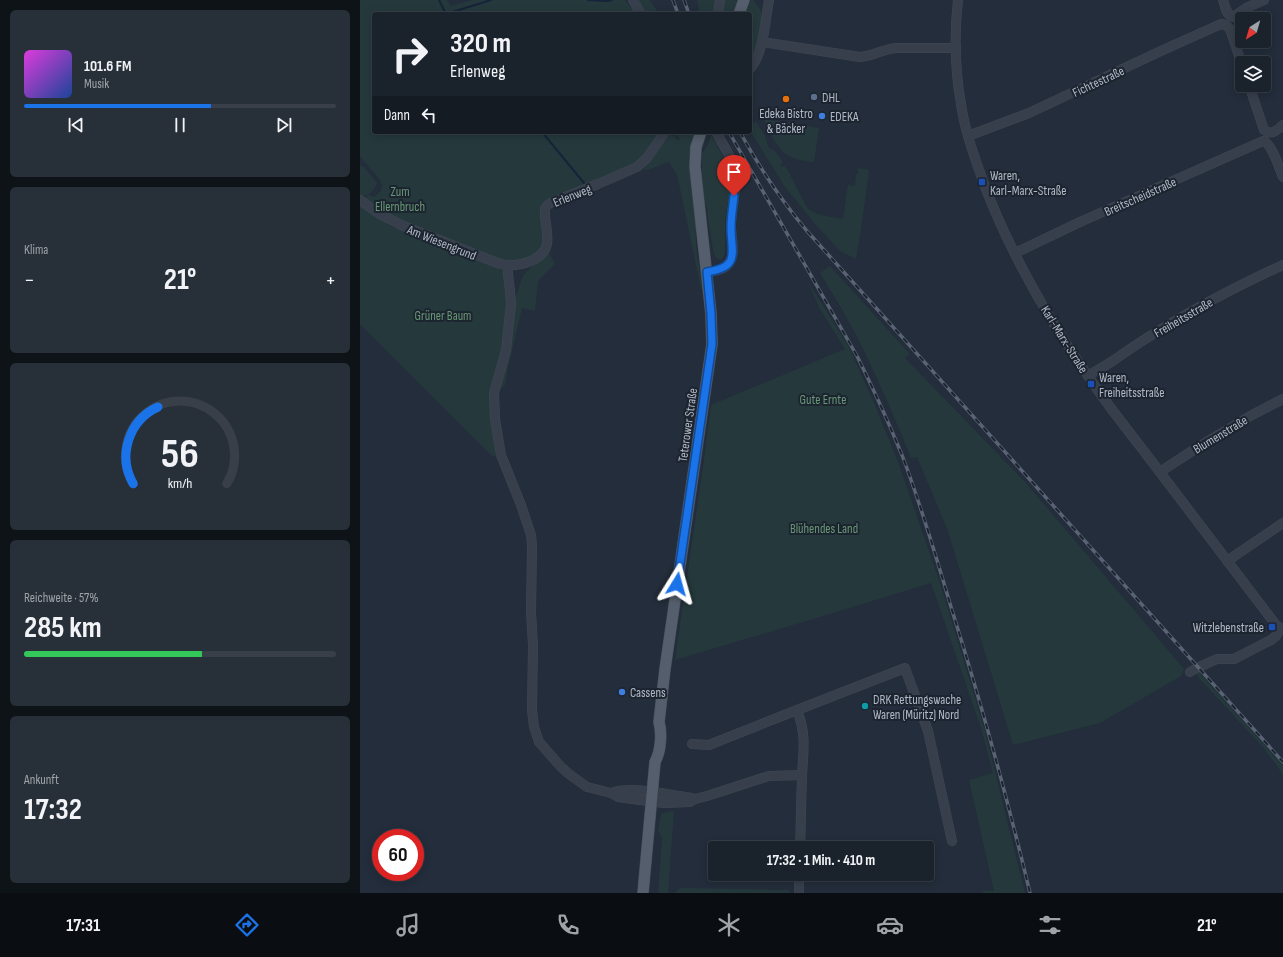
<!DOCTYPE html>
<html lang="de">
<meta charset="utf-8">
<style>
:root{--surface:#1a222c;--page:#272f38;--text:#f1f3f6;--muted:#9fa4a9;--line:#383f48;--accent:#1a73e8}
body{margin:0;font-family:"Sofia Sans Condensed",sans-serif;background:var(--page);color:var(--text);height:100vh;display:flex;flex-direction:column;font-size:15px;white-space:nowrap}
*{box-sizing:border-box;margin:0}
p{font-size:13px;color:var(--muted)}
.icon{flex:none;width:22px;height:22px;fill:none;stroke:currentColor;stroke-width:2;stroke-linecap:round;stroke-linejoin:round}
.map{position:relative;flex:1;overflow:hidden}
.panel{display:flex;flex-direction:column;gap:10px;padding:10px;background:#0e1318;width:360px}
.panel>*{flex:none}
.top-card{position:absolute;left:12px;top:12px;width:380px;height:122px;border-radius:4px;box-shadow:0 2px 10px #0003,0 0 0 1px var(--line);background:#1a222c;color:var(--text);overflow:hidden}
.needle{width:26px;rotate:217deg}
.controls{position:absolute;left:875px;top:12px;display:grid;gap:8px}
.controls a{display:grid;place-items:center;width:36px;height:36px;border-radius:4px;background:var(--surface);box-shadow:0 2px 10px #0003,0 0 0 1px var(--line);font-size:20px}
.speed{position:absolute;left:12px;top:829px;display:flex;gap:8px;font-size:20px;font-weight:700;text-align:center}
.speed>*{display:grid;place-content:center;width:52px;height:52px;border-radius:50%;background:var(--surface);box-shadow:0 2px 10px #0003,0 0 0 1px var(--line);line-height:1}
.speed .limit{border:6px solid #d22;background:#fff;color:#111}
.pin{position:absolute;display:grid;place-items:center;width:34px;height:34px;color:#fff;margin:-41px -17px;border-radius:50% 50% 50% 0;rotate:-45deg;box-shadow:0 0 4px #0007}
.pin .icon{rotate:45deg}
.me{position:absolute;width:44px;margin:-22px;rotate:8deg;stroke-linejoin:round;filter:drop-shadow(0 0 3px #0008)}
.turn{display:flex;align-items:center;gap:14px;height:84px;padding:0 12px;font-size:18px}
.turn .icon{width:52px;height:52px;stroke-width:2.5}
.turn b{display:block;font-size:28px;line-height:34px}
.then{display:flex;align-items:center;height:38px;padding:0 12px;background:#0003;gap:8px;font-size:15px}
.big{font-size:30px;font-weight:700;line-height:1.1}
.panel .card{flex:1;display:flex;flex-direction:column;justify-content:center;gap:6px;min-width:0;padding:0 14px;border-radius:6px;background:var(--page)}
.panel .dial{align-items:center;gap:0}
.dial svg{height:104px;overflow:visible;fill:none;stroke:var(--line);stroke-width:7;stroke-linecap:round;text-anchor:middle}
.dial text{fill:var(--text);stroke:none}
.song{display:flex;align-items:center;gap:12px}
.cover{width:48px;height:48px;border-radius:6px;background:linear-gradient(135deg,hsl(300 70% 55%),hsl(220 70% 35%))}
.played{height:4px;border-radius:2px;background:linear-gradient(90deg,var(--accent) 60%,var(--line) 60%)}
.keys{display:flex;justify-content:space-around;direction:ltr}
.heat{display:flex;justify-content:space-between;align-items:center;font-size:22px;direction:ltr}
.charge{height:6px;border-radius:3px;background:linear-gradient(90deg,#34c759 57%,var(--line) 0)}
.trip{position:absolute;left:348px;top:841px;width:226px;height:40px;border-radius:4px;background:var(--surface);box-shadow:0 2px 10px #0003,0 0 0 1px var(--line);font-weight:700;line-height:40px;text-align:center}
.menu{display:flex;height:64px;justify-content:space-around;align-items:center;background:#0a0e12;color:var(--muted)}
.menu .icon{width:28px;height:28px}
.menu .current{color:var(--accent)}
.menu b{font-size:18px;color:var(--text)}
main{display:flex;flex:1;min-height:0}
.map>svg:first-child{display:block}
</style>
<main>
<section class="panel">
<div class="card">
<div class="song"><i class="cover"></i><div><b>101.6 FM</b><p>Musik</p></div></div>
<div class="played"></div>
<div class="keys"><svg class="icon" aria-label="previous" viewBox="0 0 24 24"><path d="M18 5L8 12l10 7zM5 5v14"/></svg><svg class="icon" aria-label="pause" viewBox="0 0 24 24"><path d="M8 5v14M16 5v14"/></svg><svg class="icon" aria-label="next" viewBox="0 0 24 24"><path d="M6 5l10 7-10 7zM19 5v14"/></svg></div>
</div>
<div class="card"><p>Klima</p>
<div class="heat"><a>−</a><b class="big">21°</b><a>+</a></div>
</div>
<div class="card dial"><svg viewBox="0 0 100 80">
<path d="M14 69A42 42 0 1 1 86 69"/>
<path d="M14 69A42 42 0 0 1 33 10" stroke="#1a73e8"/>
<text x="50" y="56" font-size="32" font-weight="700">56</text>
<text x="50" y="72" font-size="11">km/h</text>
</svg></div>
<div class="card"><p>Reichweite · 57%</p><b class="big">285 km</b><div class="charge"></div></div>
<div class="card"><p>Ankunft</p><b class="big">17:32</b></div>
</section>
<div class="map">
<svg width="923" height="893" viewBox="0 0 923 893">
<rect width="100%" height="100%" fill="#232d3b"/>
<!-- green -->
<g fill="#25393c">
<polygon points="0,0 87,0 91,6 113,0 265,0 270,7 275,10 277,14 14,14 14,132 301,132 284,155 271,165 192,198 181,251 163,260 142,262 30,217 4,198 9,195 14,197 21,191 22,186 20,180 0,156"/>
<polygon points="279,0 290,0 299,14 287,14"/>
<polygon points="337,0 357,0 355,14 340,14"/>
<polygon points="362,0 380,0 375,14 361,14"/>
<path d="M391,0H393C397,4 400,8 402,14C406,25 395,52 390,63V14H385Z"/>
<path d="M404,119L459,128L454,162C446,161 436,160 429,156C416,149 410,131 404,119Z"/>
<path d="M396,122L404,134L409,148L414,150L423,162L421,165L422,167L425,166C431,174 445,207 450,210C459,216 472,217 483,219L488,185L495,186L496,174H498V168L509,170L502,223L496,259L480,251L457,226L425,187L392,134L393,123Z"/>
<path d="M315,132H334L331,142L332,143L337,223C333,241 340,270 343,289H341L317,174L309,162L287,170H283L310,135L314,136L318,141L320,139Z"/>
<path d="M351,135L367,164L370,177L371,184L365,219V251L364,256L361,260L356,258L353,250L347,212L348,210C341,196 342,169 342,153H343L349,142Z"/>
<path d="M0,165L5,168L17,183C15,190 7,197 0,197Z"/>
<polygon points="0,204 30,226 135,266 143,272 146,279 147,323 131,394 136,456 132,456 0,324"/>
<polygon points="187,249 195,264 178,281 175,311 162,308 148,368 145,385 136,393 153,304 163,276"/>
<path d="M470,266L550,354L545,358L666,483L824,669L821,676L740,723L653,745L588,531L557,457L551,458C537,423 522,388 505,353C492,325 476,299 460,273Z"/>
<polygon points="447,280 489,347 515,405 538,462 579,580 624,727 665,893 621,893 625,891 634,891 609,780 633,773 621,728 571,583 460,617 315,660 344,460 351,405 485,349 460,309"/>
<polygon points="838,671 923,766 923,774 901,745 838,677 837,673"/>
<polygon points="314,811 308,893 298,893 300,866 302,838 298,831 301,814 307,812"/>
<polygon points="320,888 429,890 429,893 315,893"/>
</g>
<g fill="none" stroke-linecap="round" stroke-linejoin="round">
<!-- stream -->
<g stroke="#162339" stroke-width="2">
<polyline points="79,0 86,14"/>
<polyline points="228,0 247,1 252,0"/>
<polyline points="86,14 131,0"/>
<polyline points="182,132 224,183"/>
</g>
<!-- minor casing -->
<g stroke="#404854" stroke-width="10">
<g id="minor">
<polyline points="273,0 281,14"/>
<path d="M598,0C594,35 595,70 601,104C605,132 615,158 624,184C651,255 691,324 735,386C754,414 776,440 796,467C836,520 876,572 916,625L923,630"/>
<path d="M863,0C865,6 866,15 873,17L886,8L904,0"/>
<polyline points="358,14 360,0"/>
<path d="M402,42L500,57C513,56 523,49 536,48H596"/>
<path d="M390,69C404,53 405,21 409,0"/>
<path d="M889,85L904,130C912,136 917,130 923,125"/>
<polyline points="608,136 669,113 803,50 861,24 866,25 870,29 882,65"/>
<path d="M0,200L18,213L41,225L135,262C139,264 143,265 147,265C161,266 184,260 187,244C189,232 184,221 185,210C185,205 190,203 193,202L238,184L277,167L287,158L305,132"/>
<path d="M655,253L720,222L903,141C912,143 919,168 923,177"/>
<polyline points="147,265 150,291 151,304 146,350 134,393 135,419 141,455 161,505 171,535 172,546 171,613 173,645 172,710 174,727 179,742 201,767 209,774 227,787 251,793 258,797 280,800 304,803 330,802 335,799 347,796 409,776 442,775"/>
<path d="M347,272C355,271 364,270 369,263C377,252 370,236 371,223C372,203 379,183 373,162L356,132"/>
<path d="M728,376C736,370 746,366 754,360C807,323 864,292 923,265"/>
<polyline points="800,472 838,447 892,415 923,399"/>
<polyline points="867,561 923,523"/>
<polyline points="830,672 839,667 857,659 874,659 911,640 916,636 920,629"/>
<polyline points="332,744 349,745 437,710"/>
<path d="M251,793C272,786 298,793 319,796C325,797 329,797 335,799"/>
<path d="M440,848C441,824 441,801 442,777C443,751 447,736 437,710L545,668L568,731L592,841"/>
<polyline points="439,893 439,874"/>
</g>
</g>
<!-- major casing -->
<g stroke="#404854" stroke-width="12">
<g id="major">
<polyline points="379,14 384,0"/>
<path d="M283,893L295,762C301,751 302,733 299,722L305,669L352,344L351,314L335,167L336,147L341,132"/>
</g>
</g>
<!-- minor -->
<use href="#minor" stroke="#373f4c" stroke-width="9"/>
<!-- major -->
<use href="#major" stroke="#555e6c" stroke-width="11"/>
<!-- rail casing -->
<g stroke="#596373" stroke-width="3.5">
<g id="rail">
<polyline points="313,0 318,14"/>
<polyline points="324,0 329,14"/>
<path d="M369,132L497,356C513,388 528,421 542,455C561,505 576,556 591,607C621,702 647,797 670,893"/>
<path d="M380,132C399,167 421,200 447,231L923,762"/>
</g>
</g>
<!-- rail -->
<use href="#rail" stroke="#1c2430" stroke-width="2" stroke-dasharray="6" stroke-linecap="butt"/>
</g>
<g fill="none" stroke-linecap="round" stroke-linejoin="round">
<!-- route casing -->
<g stroke="#114b97" stroke-width="10">
<path id="route" d="M317,584L352,344L351,314L347,272C381,267 371,253 371,227C371,216 373,206 374,196"/>
</g>
<!-- route -->
<use href="#route" stroke="#1a73e8" stroke-width="7"/>
</g>
<!-- markers -->
<circle fill="#5c6f8a" stroke="#1c2430" stroke-width="1.5" cx="454" cy="97" r="4"/>
<circle fill="#e8710a" stroke="#1c2430" stroke-width="1.5" cx="426" cy="99" r="4"/>
<g fill="#3f7fe0" stroke="#1c2430" stroke-width="1.5">
<circle cx="462" cy="116" r="4"/>
<circle cx="262" cy="692" r="4"/>
</g>
<g fill="#1a4fb4" stroke="#1c2430" stroke-width="1.5">
<rect x="618" y="178" width="8" height="8" rx="2"/>
<rect x="727" y="380" width="8" height="8" rx="2"/>
<rect x="908" y="623" width="8" height="8" rx="2"/>
</g>
<circle fill="#0f9aa8" stroke="#1c2430" stroke-width="1.5" cx="505" cy="706" r="4"/>
<g text-anchor="middle" stroke-width="4" stroke-linejoin="round" paint-order="stroke">
<!-- street labels -->
<g font-size="13" fill="#b2bac7" stroke="#1c2430">
<text transform="translate(738 81) rotate(-25)" y="5">Fichtestraße</text>
<text transform="translate(212 195) rotate(-22)" y="5">Erlenweg</text>
<text transform="translate(780 196) rotate(-24)" y="5">Breitscheidstraße</text>
<text transform="translate(82 242) rotate(22)" y="5">Am Wiesengrund</text>
<text transform="translate(823 317) rotate(-30)" y="5">Freiheitsstraße</text>
<text transform="translate(705 339) rotate(58)" y="5">Karl-Marx-Straße</text>
<text transform="translate(327 425) rotate(-82)" y="5">Teterower Straße</text>
<text transform="translate(860 434) rotate(-31)" y="5">Blumenstraße</text>
</g>
<!-- poi labels -->
<g font-size="13" fill="#b2bac7" stroke="#1c2430" text-anchor="start">
<text x="462" y="102">DHL</text>
<text x="426" y="118" text-anchor="middle">Edeka Bistro<tspan x="426" dy="15">&amp; Bäcker</tspan></text>
<text x="470" y="121">EDEKA</text>
<text x="630" y="180">Waren,<tspan x="630" dy="15">Karl-Marx-Straße</tspan></text>
<text x="739" y="382">Waren,<tspan x="739" dy="15">Freiheitsstraße</tspan></text>
<text x="904" y="632" text-anchor="end">Witzlebenstraße</text>
<text x="270" y="697">Cassens</text>
<text x="513" y="704">DRK Rettungswache<tspan x="513" dy="15">Waren (Müritz) Nord</tspan></text>
</g>
<!-- park labels -->
<g font-size="13" fill="#699876" stroke="#1c2430">
<text x="40" y="196">Zum<tspan x="40" dy="15">Ellernbruch</tspan></text>
<text x="83" y="320">Grüner Baum</text>
<text x="463" y="404">Gute Ernte</text>
<text x="464" y="533">Blühendes Land</text>
</g>
</g>
</svg>
<div class="controls">
<a><svg class="needle" viewBox="-14 -14 28 28"><path d="M0-13l5 13h-10z" fill="#e53935"/><path d="M0 13l5-13h-10z" fill="#9fa4a9"/></svg></a>
<a><svg class="icon" aria-label="layers" viewBox="0 0 24 24"><path d="M12 4l9 5-9 5-9-5zM3 14l9 5 9-5"/></svg></a>
</div>
<div class="speed"><div class="limit">60</div></div>
<div class="pin" style="left:374px;top:196px;background:#d93025"><svg class="icon" aria-label="arrive" viewBox="0 0 24 24"><path d="M6 21V4h12l-3 4 3 4H6"/></svg></div>
<svg class="me" style="left:317px;top:584px" viewBox="-20 -20 40 40"><path d="M0-17L14 15 0 8-14 15z" fill="#1a73e8" stroke="#fff" stroke-width="4"/></svg>
<div class="trip">17:32 · 1 Min. · 410 m</div>
<div class="top-card">
<div class="turn"><svg class="icon" aria-label="right" viewBox="0 0 24 24"><path d="M7 20v-9h11M14 6l5 5-5 5"/></svg><div><b>320 m</b>Erlenweg</div></div>
<div class="then">Dann<svg class="icon" aria-label="left" viewBox="0 0 24 24"><path d="M17 20v-9H6M10 6l-5 5 5 5"/></svg></div>
</div>
</div>
</main>
<nav class="menu">
<b>17:31</b>
<svg class="icon current" aria-label="directions" viewBox="0 0 24 24"><path d="M12 3l9 9-9 9-9-9zM9 14v-3h6M13 9l2 2-2 2"/></svg>
<svg class="icon" aria-label="music" viewBox="0 0 24 24"><path d="M9 18V5l10-2v13"/><circle cx="6" cy="18" r="3"/><circle cx="16" cy="16" r="3"/></svg>
<svg class="icon" aria-label="phone" viewBox="0 0 24 24"><path d="M5 4h4l2 5-3 2q2 4 5 5l2-3 5 2v4C11 20 4 13 5 4z"/></svg>
<svg class="icon" aria-label="climate" viewBox="0 0 24 24"><path d="M12 3v18M4 7l16 10M4 17L20 7"/></svg>
<svg class="icon" aria-label="car" viewBox="0 0 24 24"><path d="M5 17H2v-5l4-1 3-4h7l3 4 3 1v5h-3M9 17h6M6 11h13"/><circle cx="7" cy="17" r="2"/><circle cx="17" cy="17" r="2"/></svg>
<svg class="icon" aria-label="filters" viewBox="0 0 24 24"><path d="M4 7h16M4 17h16"/><circle cx="9" cy="7" r="2"/><circle cx="15" cy="17" r="2"/></svg>
<b>21°</b>
</nav>
